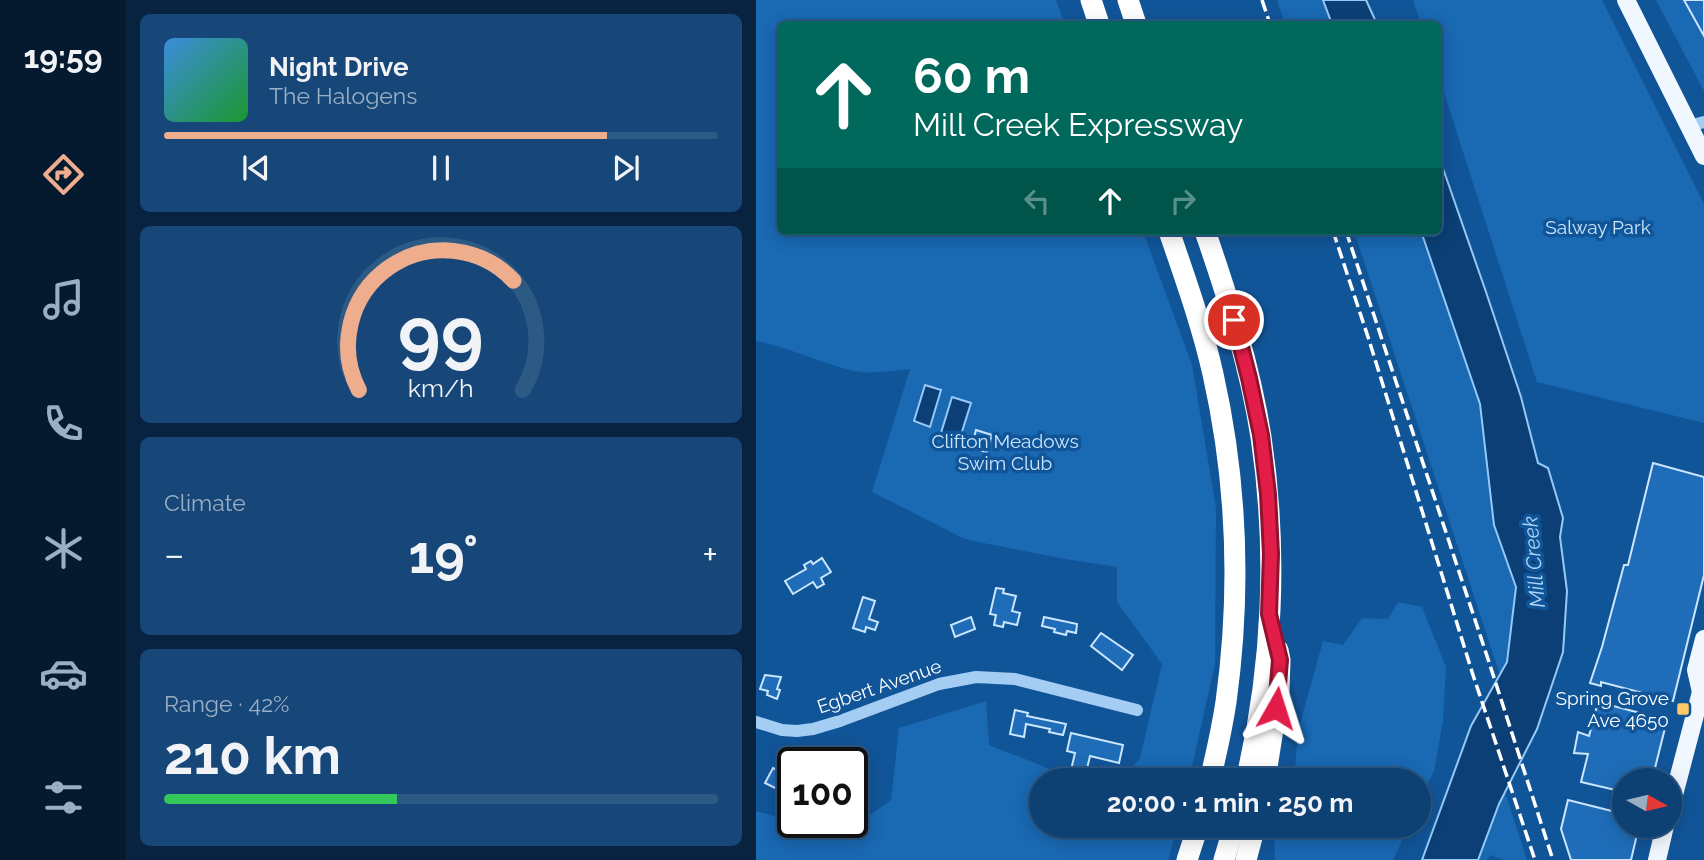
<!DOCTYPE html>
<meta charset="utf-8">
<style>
:root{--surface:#0d4073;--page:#164778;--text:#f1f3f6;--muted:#9aafc4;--line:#2d5985;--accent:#eead8d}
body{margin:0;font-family:Raleway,sans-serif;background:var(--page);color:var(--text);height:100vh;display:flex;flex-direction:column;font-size:26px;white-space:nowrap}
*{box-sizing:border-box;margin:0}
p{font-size:23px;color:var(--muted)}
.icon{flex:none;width:38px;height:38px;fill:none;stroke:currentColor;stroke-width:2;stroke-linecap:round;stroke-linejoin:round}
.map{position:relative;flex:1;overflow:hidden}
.sheet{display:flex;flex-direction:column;gap:14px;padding:14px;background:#07233f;width:630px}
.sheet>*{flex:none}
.hud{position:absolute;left:21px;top:21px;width:665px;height:214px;border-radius:10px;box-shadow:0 4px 18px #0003,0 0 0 2px var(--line);background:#00695c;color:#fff;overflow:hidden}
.needle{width:46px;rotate:98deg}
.tools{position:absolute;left:856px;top:768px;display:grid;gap:14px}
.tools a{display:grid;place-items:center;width:70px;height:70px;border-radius:50%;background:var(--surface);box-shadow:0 4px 18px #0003,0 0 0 2px var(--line);font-size:35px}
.speed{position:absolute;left:21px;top:747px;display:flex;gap:14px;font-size:35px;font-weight:700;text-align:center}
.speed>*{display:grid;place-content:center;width:91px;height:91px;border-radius:50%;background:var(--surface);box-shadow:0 4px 18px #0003,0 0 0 2px var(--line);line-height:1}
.speed .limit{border:4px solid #111;border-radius:10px;background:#fff;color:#111}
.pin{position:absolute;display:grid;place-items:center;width:60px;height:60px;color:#fff;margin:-30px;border:4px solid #fff;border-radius:50%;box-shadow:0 2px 7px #0007}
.me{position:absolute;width:77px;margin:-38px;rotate:6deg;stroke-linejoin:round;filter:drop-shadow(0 0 5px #0008)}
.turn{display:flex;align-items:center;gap:24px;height:147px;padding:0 21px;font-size:32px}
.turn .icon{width:91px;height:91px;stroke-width:2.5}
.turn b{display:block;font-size:49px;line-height:60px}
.lanes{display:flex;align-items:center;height:66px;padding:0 21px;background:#0003;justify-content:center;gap:35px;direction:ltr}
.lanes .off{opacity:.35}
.big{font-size:52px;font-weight:700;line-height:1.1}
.sheet .widget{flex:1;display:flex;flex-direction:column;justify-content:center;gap:10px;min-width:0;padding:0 24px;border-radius:10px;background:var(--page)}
.sheet .dial{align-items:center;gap:0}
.dial svg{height:182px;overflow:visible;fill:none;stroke:var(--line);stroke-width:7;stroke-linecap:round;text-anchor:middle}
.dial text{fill:var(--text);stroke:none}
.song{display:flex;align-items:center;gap:21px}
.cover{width:84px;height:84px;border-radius:10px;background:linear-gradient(135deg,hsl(210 70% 55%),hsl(130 70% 35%))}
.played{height:7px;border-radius:4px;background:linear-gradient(90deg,var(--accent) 80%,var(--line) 80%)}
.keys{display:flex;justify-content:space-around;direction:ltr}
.heat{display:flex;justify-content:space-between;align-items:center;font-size:38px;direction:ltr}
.charge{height:10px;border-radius:5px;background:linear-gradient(90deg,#34c759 42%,var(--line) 0)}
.trip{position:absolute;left:273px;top:768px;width:402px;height:70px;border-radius:35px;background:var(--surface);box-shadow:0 4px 18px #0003,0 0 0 2px var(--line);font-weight:700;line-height:70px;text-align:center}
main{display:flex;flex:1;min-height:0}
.menu{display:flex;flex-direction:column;width:126px;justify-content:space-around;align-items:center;background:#051a2e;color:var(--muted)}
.menu .icon{width:49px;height:49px}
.menu .current{color:var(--accent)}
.menu b{font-size:32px;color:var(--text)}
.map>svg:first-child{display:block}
</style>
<main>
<nav class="menu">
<b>19:59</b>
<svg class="icon current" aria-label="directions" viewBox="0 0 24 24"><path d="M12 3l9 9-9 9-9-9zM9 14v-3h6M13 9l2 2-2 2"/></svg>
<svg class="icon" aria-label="music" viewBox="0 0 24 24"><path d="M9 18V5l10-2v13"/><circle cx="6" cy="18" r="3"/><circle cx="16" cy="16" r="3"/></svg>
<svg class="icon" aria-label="phone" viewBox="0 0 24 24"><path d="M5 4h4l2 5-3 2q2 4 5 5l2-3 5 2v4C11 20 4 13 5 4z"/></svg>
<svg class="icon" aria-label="climate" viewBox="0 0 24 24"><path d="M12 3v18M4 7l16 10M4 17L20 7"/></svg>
<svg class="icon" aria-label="car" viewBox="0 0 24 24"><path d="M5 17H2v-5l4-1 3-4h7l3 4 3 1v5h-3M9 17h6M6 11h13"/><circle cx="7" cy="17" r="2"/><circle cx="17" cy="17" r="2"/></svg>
<svg class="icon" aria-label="filters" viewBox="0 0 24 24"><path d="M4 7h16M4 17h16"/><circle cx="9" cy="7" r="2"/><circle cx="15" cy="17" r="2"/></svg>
</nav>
<section class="sheet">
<div class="widget">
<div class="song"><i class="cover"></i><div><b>Night Drive</b><p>The Halogens</p></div></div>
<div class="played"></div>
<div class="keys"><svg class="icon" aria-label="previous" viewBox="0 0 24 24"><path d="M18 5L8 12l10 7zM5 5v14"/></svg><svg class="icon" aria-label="pause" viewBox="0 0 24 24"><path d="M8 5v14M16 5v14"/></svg><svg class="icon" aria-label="next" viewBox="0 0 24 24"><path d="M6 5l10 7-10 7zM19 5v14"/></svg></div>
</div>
<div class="widget dial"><svg viewBox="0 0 100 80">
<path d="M14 69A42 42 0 1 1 86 69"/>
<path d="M14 69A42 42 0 0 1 82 21" stroke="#eead8d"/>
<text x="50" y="56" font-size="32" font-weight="700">99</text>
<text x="50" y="72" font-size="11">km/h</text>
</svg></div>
<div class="widget"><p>Climate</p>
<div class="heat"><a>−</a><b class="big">19°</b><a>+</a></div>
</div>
<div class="widget"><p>Range · 42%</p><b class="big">210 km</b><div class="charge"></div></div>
</section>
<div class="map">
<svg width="948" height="860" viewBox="0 0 948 860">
<rect width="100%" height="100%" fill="#159"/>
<!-- green -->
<g fill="#1969b3">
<path d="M0,0H300L309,24H24V231H387L436,365L460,508L459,664L433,780H365L384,758L406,664L361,602V567L309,559L217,541L207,538L116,492L154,369C135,371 112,375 94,370C62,362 32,347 0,341Z"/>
<polygon points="521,0 567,0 576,24 529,24"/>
<polygon points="657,0 846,0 948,204 948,423 781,382 683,77 682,24 665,24"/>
<polygon points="900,0 948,0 948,91"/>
<polygon points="598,231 665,231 724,404 738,525 760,587 751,662 744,675"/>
<polygon points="642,602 666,607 690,667 687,721 678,771 663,802 663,780 534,780 539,769 542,731 567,641 587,645 606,618 632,619"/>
<polygon points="230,701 233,745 322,780 285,780 285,826 422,826 412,860 0,860 0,811 37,821 37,822 44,823 88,833 135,800 143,728"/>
<polygon points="749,792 771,860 748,860 734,855 731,860 722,860"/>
<polygon points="518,826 653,826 637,860 519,860"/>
</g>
<!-- water -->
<g fill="#0b3f75" stroke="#96c9f7" stroke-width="2">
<polygon points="567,0 610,0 621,24 576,24"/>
<polygon points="683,157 730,292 765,397 782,463 792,468 807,518 804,537 811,591 807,652 781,729 743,804 722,860 666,860 715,726 751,662 760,587 738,525 724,404 665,231 682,231"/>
<polygon points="169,385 185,390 174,427 158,421"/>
<polygon points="196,397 215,403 204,438 185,433"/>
</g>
<!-- building -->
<g fill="#1f6db8" stroke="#cce6fe" stroke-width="2">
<polygon points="928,0 948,0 948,36"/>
<polygon points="220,430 236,435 231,452 215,448"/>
<polygon points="897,463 948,477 948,575 917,701 845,682 845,686 834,683 846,647 868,565 872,565"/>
<polygon points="66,558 75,572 65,578 68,584 61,588 57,582 37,594 29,581 50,569 48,565 55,561 57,564"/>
<polygon points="240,588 248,589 247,593 260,596 256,611 264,613 261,625 248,622 247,627 238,625 240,615 234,614"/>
<polygon points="107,597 119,601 113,619 122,622 119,630 110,627 109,632 97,628"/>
<polygon points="215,617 219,629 199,637 195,625"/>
<polygon points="288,617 321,624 320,633 311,631 310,635 298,632 299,629 286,626"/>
<polygon points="345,633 377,655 366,670 335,646"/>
<polygon points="9,675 25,677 21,689 24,690 21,699 11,695 12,691 4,689"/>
<polygon points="842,702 911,720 896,780 868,780 868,792 825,782 832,754 818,753 822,732 833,736"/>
<polygon points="259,710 272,713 271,716 310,724 307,735 293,732 294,729 270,724 268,737 254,734"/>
<polygon points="315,733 367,745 363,763 334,756 330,773 315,770 319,753 311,751"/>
<polygon points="17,768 37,779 37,789 24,782 21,789 9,783"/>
<polygon points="812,800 868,814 868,826 883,826 875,860 815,860 805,829"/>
</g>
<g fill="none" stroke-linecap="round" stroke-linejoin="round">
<!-- minor -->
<g stroke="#a4cdf4" stroke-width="12">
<polyline points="933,126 948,122"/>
<polyline points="0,722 26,730 41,731 57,729 84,721 183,684 220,677 259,679 381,710"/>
</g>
<!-- major -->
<g stroke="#f1f7ff" stroke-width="18">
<polyline points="870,0 948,156"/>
<polyline points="945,692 940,670 948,639"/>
<polyline points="914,810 945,692 948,687"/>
<polyline points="901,860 909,826"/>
</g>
<!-- highway -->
<g stroke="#fff" stroke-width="21">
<polyline points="335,0 343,24"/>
<polyline points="372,0 380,24"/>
<path d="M413,231C429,278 446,325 457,374C481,481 485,593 470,702C466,728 460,755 454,780"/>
<path d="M449,231C472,298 494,366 505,437C522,550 517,669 490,780"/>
<polyline points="509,780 523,691 524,660 522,650"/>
<polyline points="431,860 442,826"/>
<polyline points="468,860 478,826"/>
<polyline points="490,860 499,826"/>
</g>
<!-- rail -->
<g stroke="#fff" stroke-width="3.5" stroke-dasharray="12 5" stroke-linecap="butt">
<polyline points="506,0 514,24"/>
<polyline points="577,231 613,340 717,675 779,860"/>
<polyline points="590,231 731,656 797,860"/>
</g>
</g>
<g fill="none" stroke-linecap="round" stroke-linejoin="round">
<!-- route casing -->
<g stroke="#92132f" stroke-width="18">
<polyline id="route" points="478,320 493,378 505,435 512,494 515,554 513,614 524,660 520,708"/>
</g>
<!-- route -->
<use href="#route" stroke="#e11d48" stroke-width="12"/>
</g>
<!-- markers -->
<rect fill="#ffc967" stroke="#159" stroke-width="2.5" x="920" y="702" width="14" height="14" rx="3.5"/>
<g text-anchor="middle" stroke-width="7" stroke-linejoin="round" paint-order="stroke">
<!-- park labels -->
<g font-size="19" fill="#cce6fe" stroke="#159">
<text x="842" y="234">Salway Park</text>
<text x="249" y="448">Clifton Meadows<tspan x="249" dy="22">Swim Club</tspan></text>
</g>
<!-- street labels -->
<g font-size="19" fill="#fff" stroke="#159">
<text transform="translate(123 686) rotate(-19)" y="7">Egbert Avenue</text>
</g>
<!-- poi labels -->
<g font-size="19" fill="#fff" stroke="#159" text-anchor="end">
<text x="913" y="705">Spring Grove<tspan x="913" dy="22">Ave 4650</tspan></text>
</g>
<!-- water labels -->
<g font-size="21" font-style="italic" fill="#b0d7fa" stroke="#159">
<text transform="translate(778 562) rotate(-95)" y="7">Mill Creek</text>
</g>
</g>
</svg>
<div class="tools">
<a><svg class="needle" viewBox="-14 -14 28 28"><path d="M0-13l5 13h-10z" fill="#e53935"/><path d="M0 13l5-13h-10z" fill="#9aafc4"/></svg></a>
</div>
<div class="speed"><div class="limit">100</div></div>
<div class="pin" style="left:478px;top:320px;background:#d93025"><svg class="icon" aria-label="arrive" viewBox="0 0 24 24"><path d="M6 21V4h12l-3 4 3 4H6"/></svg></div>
<svg class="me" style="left:520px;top:708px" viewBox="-20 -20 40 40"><path d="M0-17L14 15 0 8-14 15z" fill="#e11d48" stroke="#fff" stroke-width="4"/></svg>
<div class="trip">20:00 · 1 min · 250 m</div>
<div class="hud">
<div class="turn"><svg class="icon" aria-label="ahead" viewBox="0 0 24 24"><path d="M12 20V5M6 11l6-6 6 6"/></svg><div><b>60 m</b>Mill Creek Expressway</div></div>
<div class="lanes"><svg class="icon off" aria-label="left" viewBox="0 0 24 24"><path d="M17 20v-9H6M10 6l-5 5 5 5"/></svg><svg class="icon" aria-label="ahead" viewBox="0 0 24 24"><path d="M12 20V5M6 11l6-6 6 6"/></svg><svg class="icon off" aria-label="right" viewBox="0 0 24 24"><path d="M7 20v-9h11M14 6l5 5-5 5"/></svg></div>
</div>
</div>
</main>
